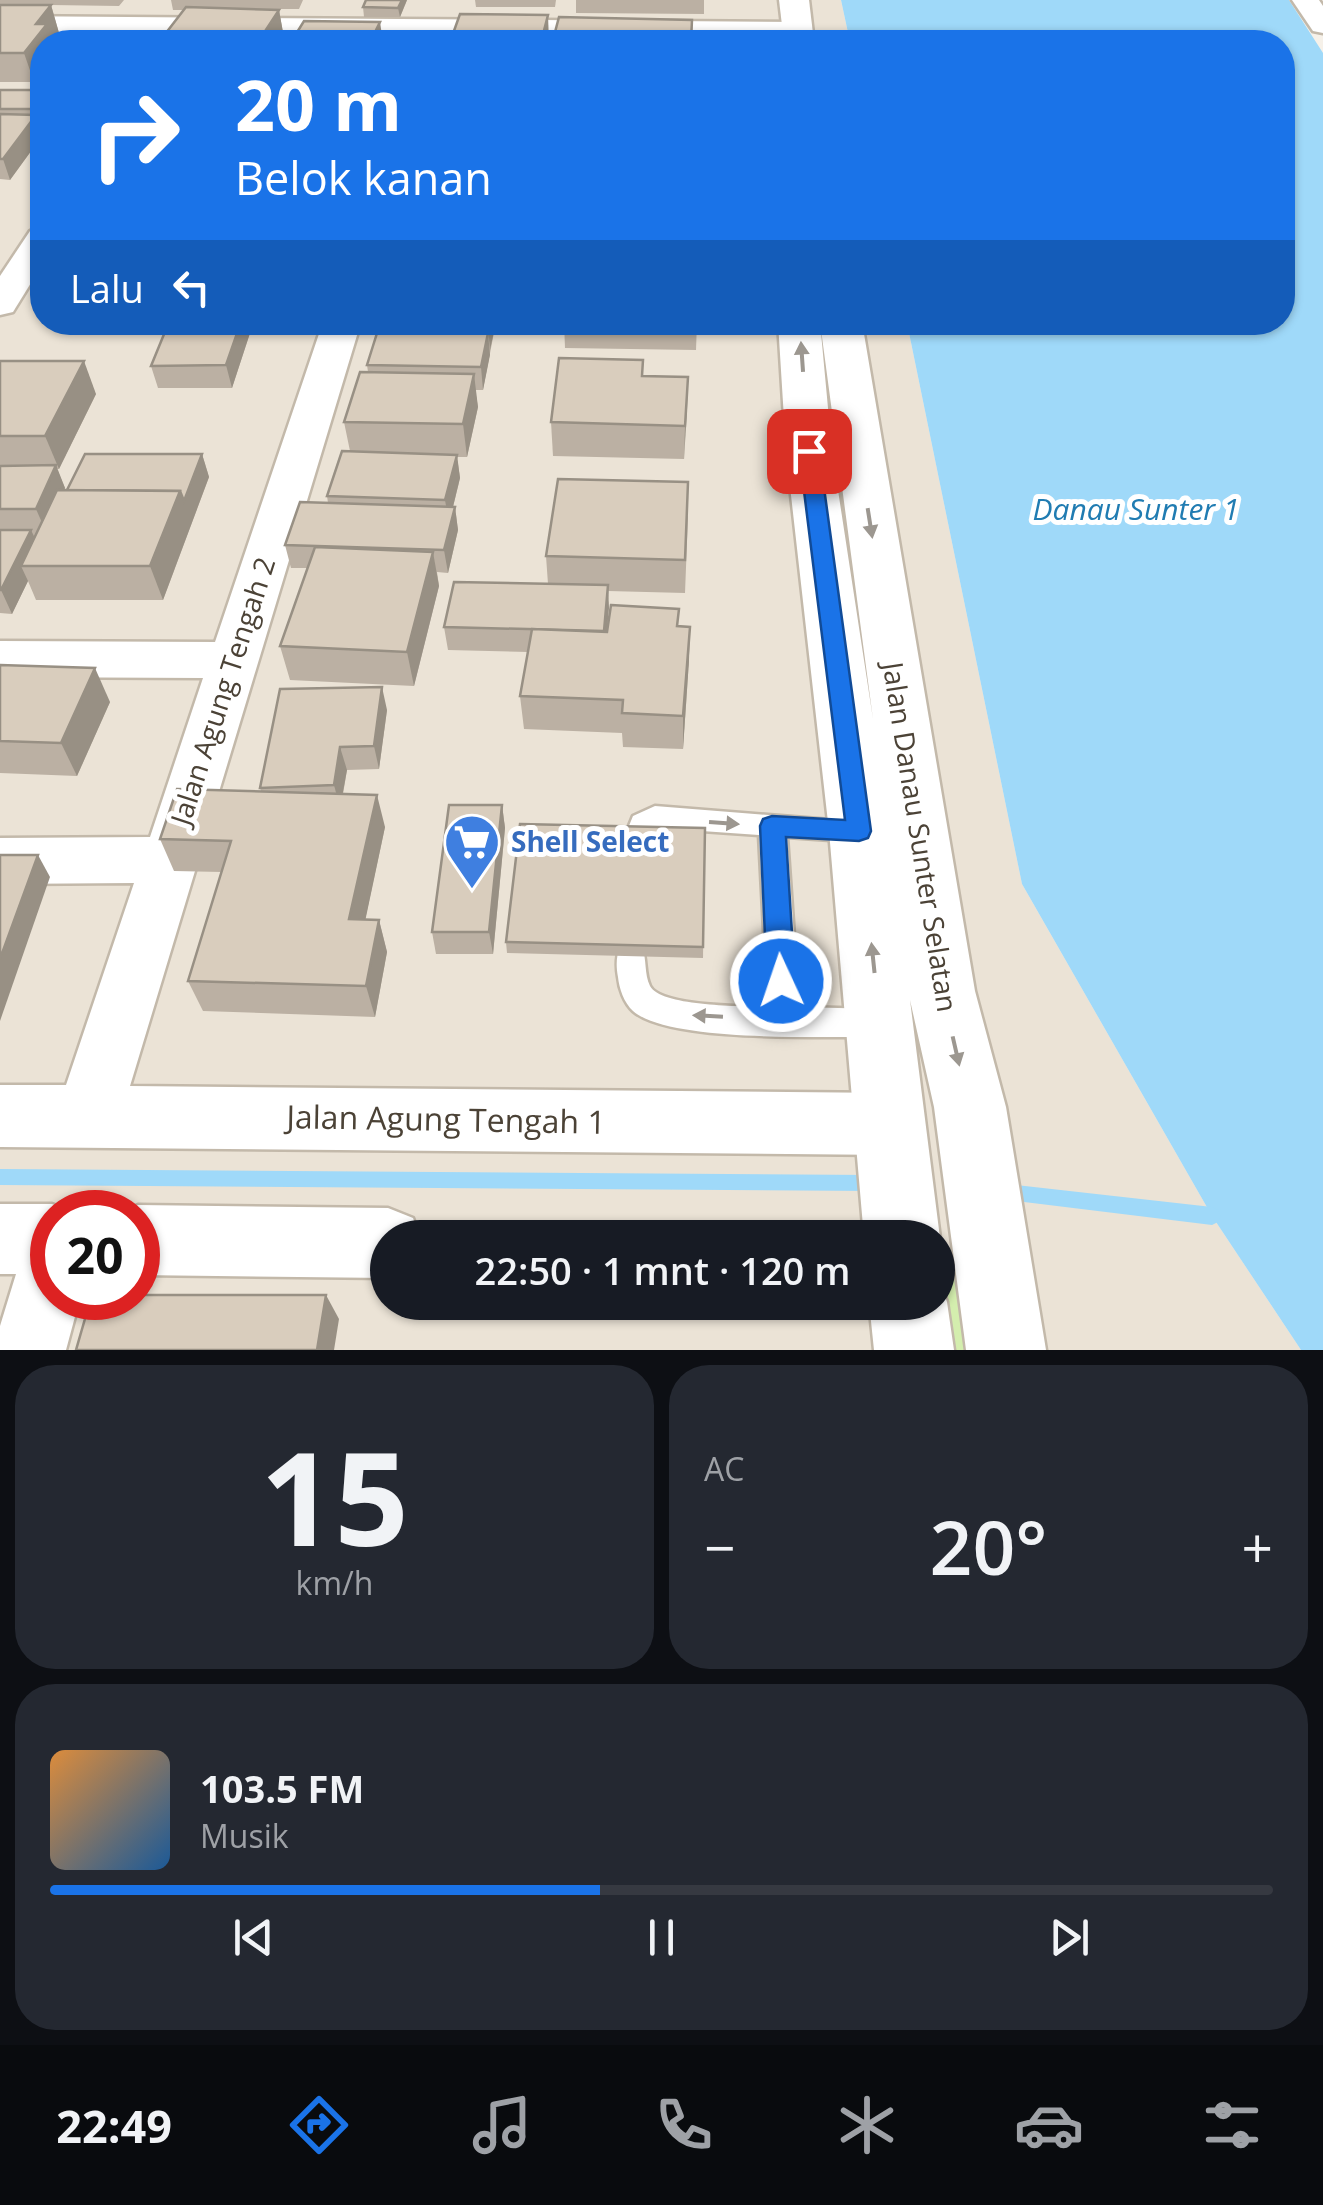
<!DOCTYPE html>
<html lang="id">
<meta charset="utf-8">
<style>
:root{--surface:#171b24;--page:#242831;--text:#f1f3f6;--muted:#9ea1a6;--line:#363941;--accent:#1a73e8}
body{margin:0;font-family:"Open Sans",sans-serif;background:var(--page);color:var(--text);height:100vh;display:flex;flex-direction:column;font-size:38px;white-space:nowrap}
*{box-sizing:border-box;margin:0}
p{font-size:32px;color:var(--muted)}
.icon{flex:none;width:55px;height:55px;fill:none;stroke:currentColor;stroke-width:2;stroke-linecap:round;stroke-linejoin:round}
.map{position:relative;height:1350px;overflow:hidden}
.drawer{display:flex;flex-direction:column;gap:15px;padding:15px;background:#0d0f14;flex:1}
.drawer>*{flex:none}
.top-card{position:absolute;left:30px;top:30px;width:1265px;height:305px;border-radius:40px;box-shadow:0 2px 8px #0004;background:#1a73e8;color:#fff;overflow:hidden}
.speed{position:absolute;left:30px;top:1190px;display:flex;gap:20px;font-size:50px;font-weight:700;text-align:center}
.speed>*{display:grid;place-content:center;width:130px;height:130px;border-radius:50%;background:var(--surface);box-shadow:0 2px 8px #0004;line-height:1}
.speed .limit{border:15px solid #d22;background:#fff;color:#111}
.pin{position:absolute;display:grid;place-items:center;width:85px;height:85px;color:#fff;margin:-42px;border-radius:20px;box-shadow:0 5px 15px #0006}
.me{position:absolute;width:110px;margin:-55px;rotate:357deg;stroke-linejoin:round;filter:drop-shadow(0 0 8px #0008)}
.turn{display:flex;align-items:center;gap:35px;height:210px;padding:0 40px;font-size:45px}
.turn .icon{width:130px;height:130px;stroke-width:2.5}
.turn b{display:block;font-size:70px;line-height:85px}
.then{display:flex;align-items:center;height:95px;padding:0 40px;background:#0003;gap:20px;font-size:38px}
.big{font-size:75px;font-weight:600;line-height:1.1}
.drawer .widget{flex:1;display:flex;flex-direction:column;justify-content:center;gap:15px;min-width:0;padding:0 35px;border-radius:40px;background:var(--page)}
.drawer .dial{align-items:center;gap:0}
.dial b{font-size:130px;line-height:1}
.song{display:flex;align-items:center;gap:30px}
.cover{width:120px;height:120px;border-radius:15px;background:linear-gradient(135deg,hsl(30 70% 55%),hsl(210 70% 35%))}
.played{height:10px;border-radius:5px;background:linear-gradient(90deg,var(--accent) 45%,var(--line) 45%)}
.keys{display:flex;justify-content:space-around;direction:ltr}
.heat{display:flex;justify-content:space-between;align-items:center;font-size:55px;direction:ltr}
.drawer .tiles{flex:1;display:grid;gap:15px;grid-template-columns:1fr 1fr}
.widget:last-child{grid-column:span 2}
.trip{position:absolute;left:370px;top:1220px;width:585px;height:100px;border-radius:50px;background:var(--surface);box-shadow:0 2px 8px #0004;font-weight:600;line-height:100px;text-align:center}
.dock{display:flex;height:160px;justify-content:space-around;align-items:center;background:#090b0e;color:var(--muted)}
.dock .icon{width:70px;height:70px}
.dock .current{color:var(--accent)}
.dock b{font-size:45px;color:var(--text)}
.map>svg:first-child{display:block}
</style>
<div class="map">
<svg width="1323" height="1350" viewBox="0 0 1323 1350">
<rect width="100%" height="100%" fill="#f6f1e9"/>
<!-- residential -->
<path fill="#ebe3d6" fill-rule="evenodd" d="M0,0H841L850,42H42V322L907,323L1022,884L1212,1216L1301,1350H0ZM52,1212H138V1298H52ZM388,1238H938V1302H388Z"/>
<!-- green -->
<polygon fill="#d4eeae" points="938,1268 998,1303 1006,1350 914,1350 938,1302"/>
<!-- water -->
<polygon fill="#9fd9f9" points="841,0 1289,0 1323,53 1323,1350 1301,1350 1212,1216 1022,884 907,323 1282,322 1282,42 850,42"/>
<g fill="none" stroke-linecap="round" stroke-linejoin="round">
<!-- stream -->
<g fill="#9fd9f9" fill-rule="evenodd">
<polygon points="0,1169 872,1175 878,1177 880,1183 878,1189 872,1191 0,1185"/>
<polygon points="1007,1184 1212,1207 1218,1210 1221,1216 1218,1222 1212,1225 1007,1200 1001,1198 999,1192 1001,1186"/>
</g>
<!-- service casing -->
<g stroke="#c3b9aa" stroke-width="5">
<path id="service" d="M655,806L869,823L873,831L869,839L859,842L787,837L799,1007L877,1009L888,1013L892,1023L888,1033L877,1037C826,1036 670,1043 633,1011C624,1003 619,988 618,977C616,966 616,957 620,947L631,943L642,947C647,959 644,974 650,986C661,1007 745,1006 768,1007L759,835L659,828C646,838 650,853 628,846L624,838L633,816Z"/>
</g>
<!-- minor casing -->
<g stroke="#c3b9aa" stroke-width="5">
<g id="minor">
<polygon points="1292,0 1319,0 1323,6 1323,33 1313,31"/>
<polygon points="0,16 797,22 811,30 797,38 0,32"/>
<polygon points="42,228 42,265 13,312 0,315 0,276 30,231"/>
<polygon points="323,322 361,322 130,1086 892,1093 915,1102 925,1124 915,1146 892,1155 0,1147 0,1085 66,1085 134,883 0,884 0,838 150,837 203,678 0,677 0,641 215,642"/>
<polygon points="0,1204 52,1204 72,1212 52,1212 52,1298 80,1298 66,1350 0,1350 0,1326 16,1274 0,1274"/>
<polygon points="138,1205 388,1208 413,1218 420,1238 388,1238 388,1278 138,1275 138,1212 121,1212"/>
</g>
</g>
<!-- tertiary casing -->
<g stroke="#c3b9aa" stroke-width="5">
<g id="tertiary">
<polygon points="779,0 809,0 814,42 784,42"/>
<polygon points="778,322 820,322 832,451 873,719 820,322 862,322 975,991 1006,1107 1046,1350 966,1350 934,1107 910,1000 940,1238 938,1244 938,1238 864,1238 829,831 786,451"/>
<polygon points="938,1278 947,1302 954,1350 874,1350 869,1302 938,1302"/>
</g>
</g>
<!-- service -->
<use href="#service" fill="#fff" fill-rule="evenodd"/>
<!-- minor -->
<use href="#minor" fill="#fff" fill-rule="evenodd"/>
<!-- tertiary -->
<use href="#tertiary" fill="#fff" fill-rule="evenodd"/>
</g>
<!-- wall -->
<g fill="#bbb0a3">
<polygon points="0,0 124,0 119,6 51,5 59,33 53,42 42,42 42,70 34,82 0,82"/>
<polygon points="171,0 303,0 299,9 265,9 279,10 284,38 282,42 159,42 184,10 173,10"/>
<polygon points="407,0 400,17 364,17 363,7"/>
<polygon points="475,0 556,0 555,7 476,7"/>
<polygon points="576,0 704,0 704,14 576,13"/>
<polygon points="692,20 692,42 554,42 554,36"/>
<polygon points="0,90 42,90 41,130 42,136 10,180 0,179"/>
<polygon points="145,322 250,322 249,326 250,333 232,388 158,388 151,366 166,330 148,330"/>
<polygon points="379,322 496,322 483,390 475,390 478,407 467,457 457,457 460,478 453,507 455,507 458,530 448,573 437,572 439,586 414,686 290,680 280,646 308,568 291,568 285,545 328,503 327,496 350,451 344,422 368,372 367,365 379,330"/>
<polygon points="564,322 697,322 696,350 565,348"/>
<polygon points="0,361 96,394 59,469 57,469 65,488 64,490 202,454 209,477 163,600 36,600 28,581 12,614 0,613"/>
<polygon points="644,376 688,377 684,459 553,456 551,422"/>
<polygon points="688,516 685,593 608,591 607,632 679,626 689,660 683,749 623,747 622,733 524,729 520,696 528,652 448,650 444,627 548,584 546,556"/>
<polygon points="0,665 110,702 77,776 0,773"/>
<polygon points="387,710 379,769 347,770 343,794 385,827 365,920 379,920 387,952 375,1017 203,1011 188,981 222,872 174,871 160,839 261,791 260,788"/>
<polygon points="502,805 505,828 493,954 436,954 432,932"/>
<polygon points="705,828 703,958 507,953 506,942"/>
</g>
<!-- shaded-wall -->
<g fill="#989084">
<polygon points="402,0 407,0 400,17 398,8"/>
<polygon points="51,5 59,33 53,42 42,42 42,70 34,82 24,53 36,24"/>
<polygon points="279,10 284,38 282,42 258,42"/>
<polygon points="548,15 549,42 541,42"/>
<polygon points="380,22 383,42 370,42"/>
<polygon points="42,99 42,128 41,130 34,109"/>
<polygon points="36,115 42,136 10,180 3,159"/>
<polygon points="241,322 250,322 249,326 250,333 232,388 226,365"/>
<polygon points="489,322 496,322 490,350 488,327"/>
<polygon points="488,333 490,355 483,390 481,367"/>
<polygon points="84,361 96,394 59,469 45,436"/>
<polygon points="474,374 478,407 467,457 463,424"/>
<polygon points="688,377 687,410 684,459 685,426"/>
<polygon points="202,454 209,477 163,600 150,566 180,491"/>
<polygon points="457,455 460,478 449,523 445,500"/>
<polygon points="56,465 65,488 46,532 36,509"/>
<polygon points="455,507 458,530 448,573 444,550"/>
<polygon points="31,530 42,553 21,566 28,581 12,614 1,590"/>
<polygon points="433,552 439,586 414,686 407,652"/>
<polygon points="608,585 609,608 605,654 604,631"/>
<polygon points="690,627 689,660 683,749 683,716"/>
<polygon points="95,668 110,702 77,776 61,743"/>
<polygon points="382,687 387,710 379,769 374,746"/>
<polygon points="340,747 347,770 340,808 334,785"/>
<polygon points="377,795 385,827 359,950 349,919"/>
<polygon points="502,805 505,828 493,954 489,932"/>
<polygon points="38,855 50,877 0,1021 0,959"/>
<polygon points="379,920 387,952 375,1017 366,986"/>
<polygon points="326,1295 339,1319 334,1350 317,1350"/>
</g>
<!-- building -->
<g fill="#d9cdbd" stroke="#989084" stroke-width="2.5">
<polygon points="366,0 402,0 398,8 363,7"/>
<polygon points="0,5 51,5 36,24 47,24 24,53 0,53"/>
<polygon points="186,7 279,10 258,42 159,42"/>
<polygon points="460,14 548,15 541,42 450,42"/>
<polygon points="559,17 692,20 691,42 575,42 577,36 554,36"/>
<polygon points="304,21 380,22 370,42 291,42"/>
<polygon points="62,40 113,40 111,42 60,42"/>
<polygon points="0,90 42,90 42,99 34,109 0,109"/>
<polygon points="0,114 36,115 3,159 0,159"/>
<polygon points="169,322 241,322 226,365 151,366"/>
<polygon points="379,322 489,322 488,327 378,325"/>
<polygon points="564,322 697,322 697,328 564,325"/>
<polygon points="378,330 488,333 481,367 367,365"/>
<polygon points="559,358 643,360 642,376 688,377 685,426 551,422"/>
<polygon points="0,361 84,361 45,436 0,436"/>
<polygon points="360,372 474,374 463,424 344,422"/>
<polygon points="342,451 457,455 445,500 327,496"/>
<polygon points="85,454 202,454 184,501 180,491 67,490"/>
<polygon points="56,465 36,509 0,509 0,466"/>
<polygon points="558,479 688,482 685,560 546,556"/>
<polygon points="57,490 180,491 150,566 21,566"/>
<polygon points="300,502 455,507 444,550 285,545"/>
<polygon points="0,530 31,530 1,590 0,590"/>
<polygon points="315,547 433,552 407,652 280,646"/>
<polygon points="454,582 608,585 604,631 444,627"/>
<polygon points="611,605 679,609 677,626 690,627 683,716 622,713 623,700 520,696 532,629 607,632"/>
<polygon points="0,665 95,668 61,743 0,741"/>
<polygon points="382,687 374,746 340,747 334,785 260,788 280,689"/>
<polygon points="177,789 377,795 349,919 379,920 366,986 188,981 231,841 160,839"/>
<polygon points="449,805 502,805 489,932 432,932"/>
<polygon points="520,824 705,828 703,947 506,942"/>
<polygon points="0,855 38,855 0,959"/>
<polygon points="138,1295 326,1295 317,1350 76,1350 91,1298 138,1298"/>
</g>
<!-- one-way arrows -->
<defs><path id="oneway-solid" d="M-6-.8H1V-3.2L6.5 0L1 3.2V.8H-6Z" transform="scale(2.5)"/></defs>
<g fill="#9c9790">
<use href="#oneway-solid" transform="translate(802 357) rotate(-94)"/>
<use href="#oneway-solid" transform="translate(870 523) rotate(81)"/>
<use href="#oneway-solid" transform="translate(724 823) rotate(4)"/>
<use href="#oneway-solid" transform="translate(873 958) rotate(-96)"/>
<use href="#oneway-solid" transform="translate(708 1016) rotate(-177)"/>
<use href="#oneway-solid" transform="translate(956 1051) rotate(77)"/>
</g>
<!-- route -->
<polygon fill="#1a73e8" stroke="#114b97" stroke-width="2.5" points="809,445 819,451 871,831 868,838 859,841 786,837 795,981 791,990 781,993 772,990 767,981 760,826 763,819 772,816 845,820 799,451"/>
<!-- icons -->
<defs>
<g id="supermarket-pin" transform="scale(2.875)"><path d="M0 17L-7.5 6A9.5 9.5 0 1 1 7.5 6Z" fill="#3f7fe0" stroke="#fff"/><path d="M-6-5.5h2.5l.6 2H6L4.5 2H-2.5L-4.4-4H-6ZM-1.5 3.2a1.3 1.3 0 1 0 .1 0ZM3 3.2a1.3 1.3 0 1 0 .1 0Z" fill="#fff"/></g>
</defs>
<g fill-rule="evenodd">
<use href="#supermarket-pin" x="472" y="842"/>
</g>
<g text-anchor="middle" stroke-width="10" stroke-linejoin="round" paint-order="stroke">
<!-- street labels -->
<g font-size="28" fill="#4b4236" stroke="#fff">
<text transform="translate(223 691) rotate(-72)" y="10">Jalan Agung Tengah 2</text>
<text transform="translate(920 837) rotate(81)" y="10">Jalan Danau Sunter Selatan</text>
</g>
<!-- shop labels -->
<g font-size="28" font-weight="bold" fill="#366cbe" stroke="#fff" text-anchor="start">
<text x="511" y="852">Shell Select</text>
</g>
<!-- water labels -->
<g font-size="30" font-style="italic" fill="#207cb2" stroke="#fff">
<text x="1136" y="520">Danau Sunter 1</text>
</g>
<!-- near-street labels -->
<g font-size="32" fill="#4b4236" stroke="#fff">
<text transform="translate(446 1120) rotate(1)" y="11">Jalan Agung Tengah 1</text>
</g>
</g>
</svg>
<div class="speed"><div class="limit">20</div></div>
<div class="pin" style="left:809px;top:451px;background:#d93025"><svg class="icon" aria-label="arrive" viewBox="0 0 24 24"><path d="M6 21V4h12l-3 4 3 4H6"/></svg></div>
<svg class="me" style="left:781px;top:981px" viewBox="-20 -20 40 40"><circle r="17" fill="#1a73e8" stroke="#fff" stroke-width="3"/><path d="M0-11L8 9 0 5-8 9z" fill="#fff"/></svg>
<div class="trip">22:50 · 1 mnt · 120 m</div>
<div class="top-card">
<div class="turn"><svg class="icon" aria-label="right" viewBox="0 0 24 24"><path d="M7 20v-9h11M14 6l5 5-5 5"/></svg><div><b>20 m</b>Belok kanan</div></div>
<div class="then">Lalu<svg class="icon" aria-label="left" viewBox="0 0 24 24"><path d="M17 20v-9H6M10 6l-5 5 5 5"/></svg></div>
</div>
</div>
<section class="drawer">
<div class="tiles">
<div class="widget dial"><b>15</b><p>km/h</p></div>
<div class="widget"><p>AC</p>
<div class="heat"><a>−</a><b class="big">20°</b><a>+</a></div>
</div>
<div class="widget">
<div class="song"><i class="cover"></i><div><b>103.5 FM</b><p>Musik</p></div></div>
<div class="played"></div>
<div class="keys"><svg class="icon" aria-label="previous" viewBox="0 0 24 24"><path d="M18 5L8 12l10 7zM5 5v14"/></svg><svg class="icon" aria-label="pause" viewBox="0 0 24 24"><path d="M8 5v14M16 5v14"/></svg><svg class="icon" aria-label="next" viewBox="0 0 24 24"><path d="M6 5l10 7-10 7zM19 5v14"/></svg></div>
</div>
</div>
</section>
<nav class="dock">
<b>22:49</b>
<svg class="icon current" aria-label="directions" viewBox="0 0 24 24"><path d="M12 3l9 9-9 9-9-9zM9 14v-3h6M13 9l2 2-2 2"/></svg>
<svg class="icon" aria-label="music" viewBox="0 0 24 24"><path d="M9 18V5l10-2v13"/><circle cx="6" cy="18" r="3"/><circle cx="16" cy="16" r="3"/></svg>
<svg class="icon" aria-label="phone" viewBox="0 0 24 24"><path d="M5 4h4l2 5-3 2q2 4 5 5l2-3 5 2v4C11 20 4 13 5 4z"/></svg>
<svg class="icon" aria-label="climate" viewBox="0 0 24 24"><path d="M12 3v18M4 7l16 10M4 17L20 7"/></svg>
<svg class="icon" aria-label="car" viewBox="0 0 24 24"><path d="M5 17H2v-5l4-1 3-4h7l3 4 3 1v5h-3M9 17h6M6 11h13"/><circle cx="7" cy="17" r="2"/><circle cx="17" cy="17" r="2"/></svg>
<svg class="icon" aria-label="filters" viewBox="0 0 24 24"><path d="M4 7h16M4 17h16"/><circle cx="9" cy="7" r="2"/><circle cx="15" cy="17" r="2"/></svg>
</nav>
